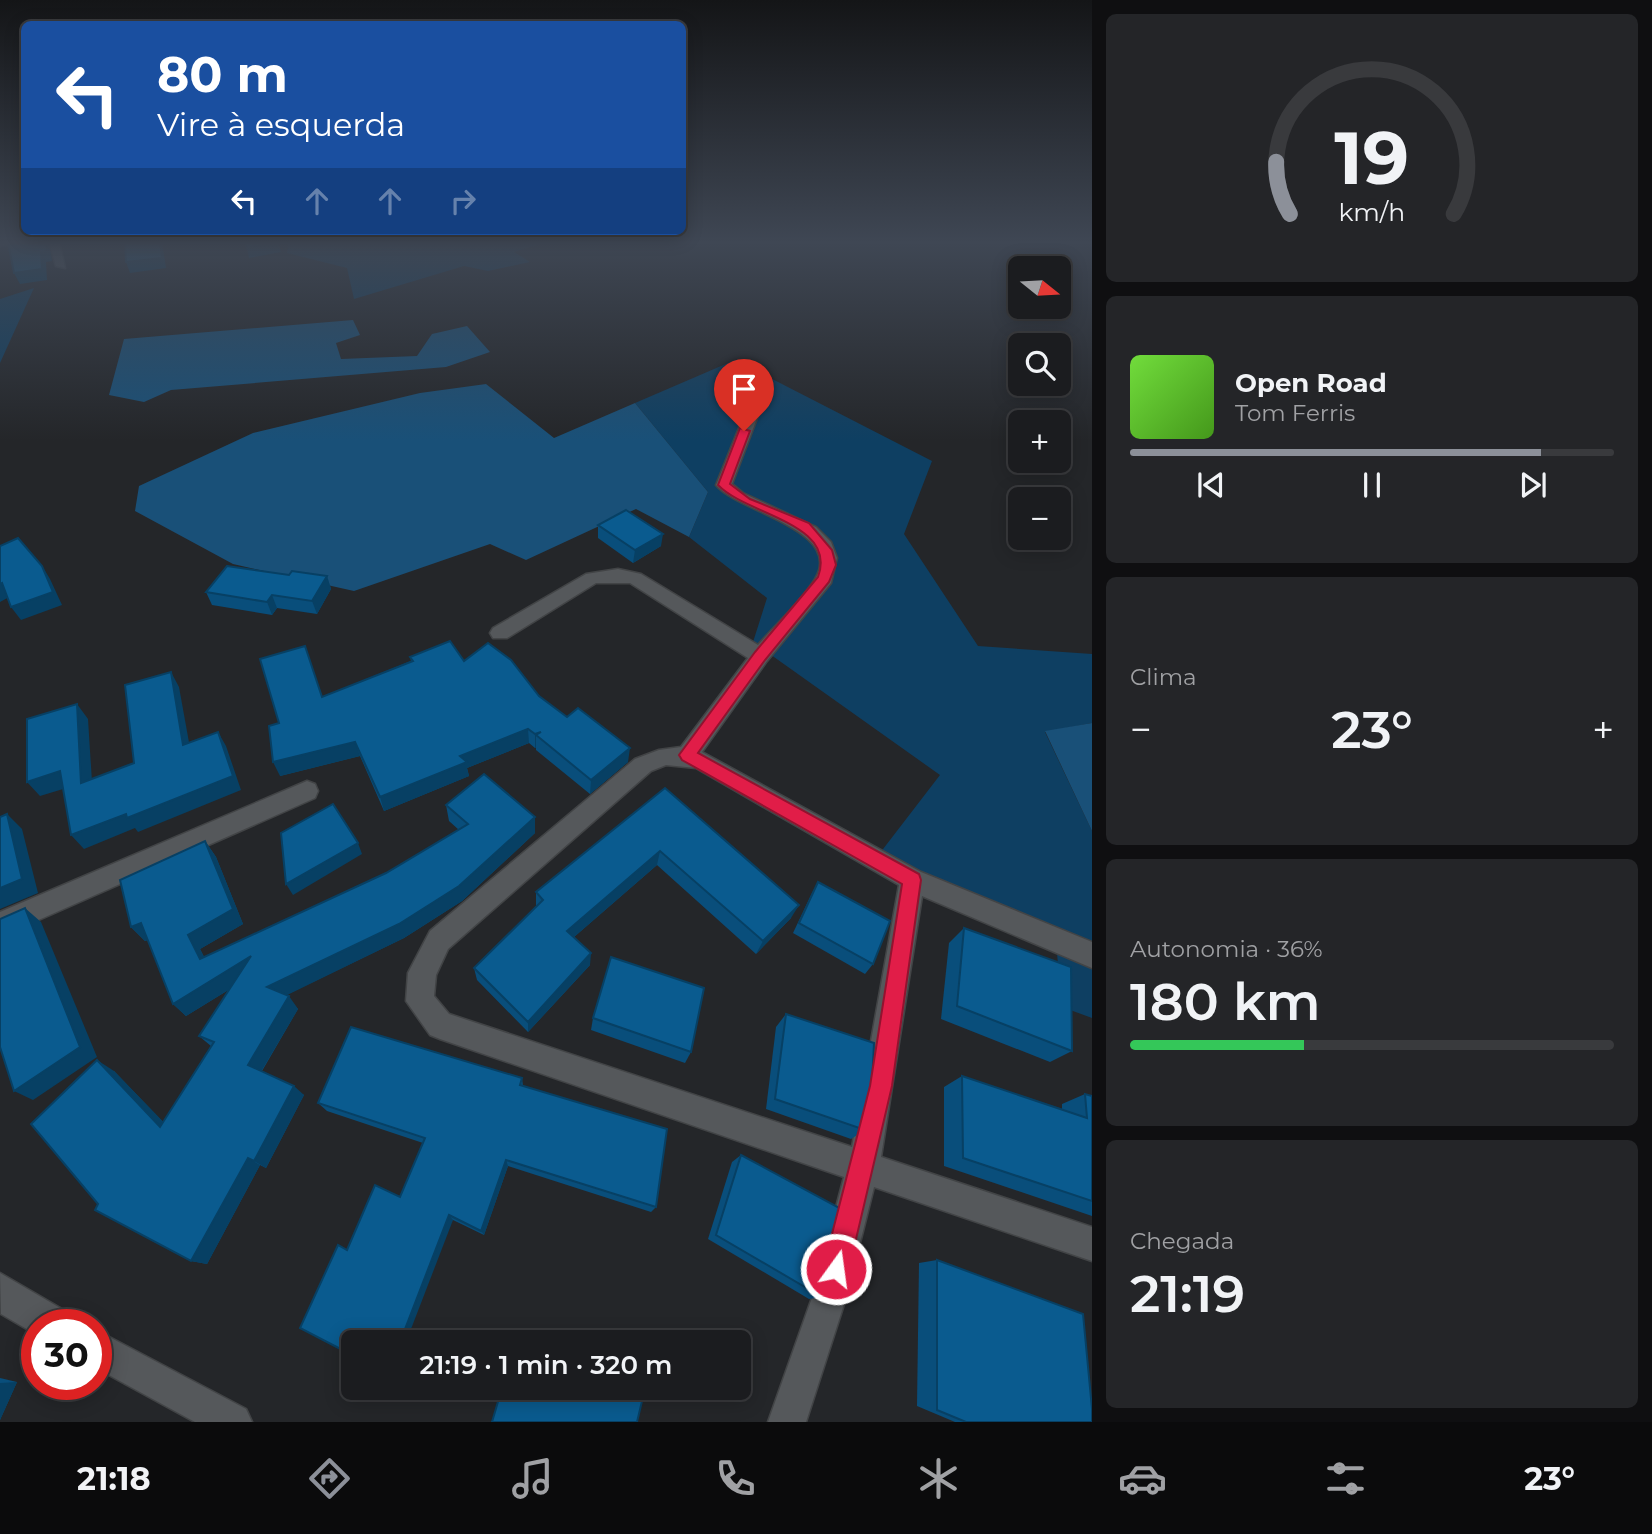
<!DOCTYPE html>
<html lang="pt">
<meta charset="utf-8">
<style>
:root{--surface:#1b1c1f;--page:#242528;--text:#f1f3f6;--muted:#a0a1a4;--line:#393a3d;--accent:#8c9099}
body{margin:0;font-family:Montserrat,sans-serif;background:var(--page);color:var(--text);height:100vh;display:flex;flex-direction:column;font-size:26px;white-space:nowrap}
*{box-sizing:border-box;margin:0}
p{font-size:23px;color:var(--muted)}
.icon{flex:none;width:38px;height:38px;fill:none;stroke:currentColor;stroke-width:2;stroke-linecap:round;stroke-linejoin:round}
.map{position:relative;flex:1;overflow:hidden}
.drawer{display:flex;flex-direction:column;gap:14px;padding:14px;background:#0f0f11;width:560px}
.drawer>*{flex:none}
.banner{position:absolute;left:21px;top:21px;width:665px;height:214px;border-radius:10px;box-shadow:0 4px 18px #0003,0 0 0 2px var(--line);background:#1a4fa0;color:#fff;overflow:hidden}
.needle{width:46px;rotate:108deg}
.fabs{position:absolute;left:1008px;top:256px;display:grid;gap:14px}
.fabs a{display:grid;place-items:center;width:63px;height:63px;border-radius:10px;background:var(--surface);box-shadow:0 4px 18px #0003,0 0 0 2px var(--line);font-size:35px}
.speed{position:absolute;left:21px;top:1309px;display:flex;gap:14px;font-size:35px;font-weight:700;text-align:center}
.speed>*{display:grid;place-content:center;width:91px;height:91px;border-radius:50%;background:var(--surface);box-shadow:0 4px 18px #0003,0 0 0 2px var(--line);line-height:1}
.speed .limit{border:10px solid #d22;background:#fff;color:#111}
.pin{position:absolute;display:grid;place-items:center;width:60px;height:60px;color:#fff;margin:-72px -30px;border-radius:50% 50% 50% 0;rotate:-45deg;box-shadow:0 0 7px #0007}
.pin .icon{rotate:45deg}
.me{position:absolute;width:77px;margin:-38px;rotate:14deg;stroke-linejoin:round;filter:drop-shadow(0 0 5px #0008)}
.turn{display:flex;align-items:center;gap:24px;height:147px;padding:0 21px;font-size:32px}
.turn .icon{width:91px;height:91px;stroke-width:2.5}
.turn b{display:block;font-size:49px;line-height:60px}
.lanes{display:flex;align-items:center;height:66px;padding:0 21px;background:#0003;justify-content:center;gap:35px;direction:ltr}
.lanes .off{opacity:.35}
.big{font-size:52px;font-weight:600;line-height:1.1}
.drawer .tile{flex:1;display:flex;flex-direction:column;justify-content:center;gap:10px;min-width:0;padding:0 24px;border-radius:10px;background:var(--page)}
.drawer .dial{align-items:center;gap:0}
.dial svg{height:182px;overflow:visible;fill:none;stroke:var(--line);stroke-width:7;stroke-linecap:round;text-anchor:middle}
.dial text{fill:var(--text);stroke:none}
.song{display:flex;align-items:center;gap:21px}
.cover{width:84px;height:84px;border-radius:10px;background:linear-gradient(135deg,hsl(100 70% 55%),hsl(100 70% 35%))}
.played{height:7px;border-radius:4px;background:linear-gradient(90deg,var(--accent) 85%,var(--line) 85%)}
.keys{display:flex;justify-content:space-around;direction:ltr}
.heat{display:flex;justify-content:space-between;align-items:center;font-size:38px;direction:ltr}
.charge{height:10px;border-radius:5px;background:linear-gradient(90deg,#34c759 36%,var(--line) 0)}
.trip{position:absolute;left:341px;top:1330px;width:410px;height:70px;border-radius:10px;background:var(--surface);box-shadow:0 4px 18px #0003,0 0 0 2px var(--line);font-weight:600;line-height:70px;text-align:center}
.tabs{display:flex;height:112px;justify-content:space-around;align-items:center;background:#0b0b0c;color:var(--muted)}
.tabs .icon{width:49px;height:49px}
.tabs .current{color:var(--accent)}
.tabs b{font-size:32px;color:var(--text)}
main{display:flex;flex:1;min-height:0}
.map>svg:first-child{display:block}
</style>
<main>
<div class="map">
<svg width="1092" height="1422" viewBox="0 0 1092 1422">
<rect width="100%" height="100%" fill="#242629"/>
<!-- green -->
<g fill="#0e3f62">
<path d="M289,242H452C503,250 559,233 608,243H543L514,252L530,262L488,271L464,266L354,299L347,268L287,253Z"/>
<polygon points="34,288 0,363 0,299"/>
<polygon points="735,360 932,461 904,534 978,646 1092,654 1092,723 1045,732 1092,831 1092,1018 1062,1007 1055,932 880,853 940,775 753,642 767,598 689,537 708,492 635,403"/>
</g>
<!-- forest -->
<g fill="#195078">
<polygon points="353,320 360,335 336,343 341,359 417,356 432,334 467,326 490,352 446,367 171,390 144,402 109,395 124,339"/>
<polygon points="486,384 554,438 635,403 708,492 689,537 636,509 526,560 490,544 354,591 233,564 135,511 139,486 253,433 420,393"/>
<polygon points="1092,723 1092,831 1045,731"/>
</g>
<g fill="none" stroke-linecap="round" stroke-linejoin="round">
<!-- minor casing -->
<g stroke="#424446" stroke-width="3">
<g id="minor">
<polygon points="0,242 12,242 0,246"/>
<polygon points="49,242 59,242 65,268 56,266"/>
<path d="M752,409L759,413L732,484L743,493L816,527L831,542L837,558L831,583L767,661L702,752L921,872L1092,942V968L922,896L881,1157L1092,1227V1261L874,1187L847,1295L806,1422H768L813,1295L844,1177L440,1039L430,1035L406,1001L408,973L430,931L635,759L659,750L681,747L748,658L630,583H596L507,638H493L490,633L493,628L586,574L618,569L641,574L758,645C776,624 800,603 815,579C845,530 738,512 716,485L745,413ZM666,765L696,768L899,885L852,1147L449,1014L434,996L436,975L448,949L651,771Z"/>
<polygon points="307,781 315,784 318,791 315,798 0,937 0,912"/>
<polygon points="0,1273 67,1312 72,1325 37,1325 37,1335 1,1314"/>
<polygon points="96,1330 246,1409 252,1422 195,1422 96,1368"/>
</g>
</g>
<!-- minor -->
<use href="#minor" fill="#55585b" fill-rule="evenodd"/>
</g>
<!-- wall -->
<g fill="#094e7b">
<polygon points="598,525 661,546 633,563 598,538"/>
<polygon points="289,575 327,576 331,589 317,614 277,608 272,615 212,605 206,592"/>
<polygon points="410,657 464,661 539,696 628,762 590,794 536,750 536,748 535,748 529,743 467,768 469,776 384,811 360,756 280,776 279,723 322,697 411,661"/>
<polygon points="665,788 791,918 756,954 657,865 574,937 590,965 528,1032 477,980 474,968 536,906 536,892"/>
<polygon points="446,805 535,817 535,833 462,901 404,938 286,995 298,1009 262,1071 304,1095 266,1168 260,1165 207,1264 191,1261 98,1204 114,1071 163,1122 211,1046 199,1036 230,989 186,1016 173,1004 148,940 145,941 131,927 205,841 216,857 243,924 200,949 204,957 386,873 459,830 449,821"/>
<polygon points="818,882 873,964 865,974 793,933 812,893"/>
<polygon points="964,928 1072,1051 1050,1062 941,1019 949,943"/>
<polygon points="786,1014 865,1130 851,1139 766,1109 776,1027"/>
<polygon points="593,1018 691,1052 685,1063 591,1030"/>
<polygon points="962,1076 1062,1109 1062,1104 1085,1094 1092,1096 1092,1216 944,1166 944,1087"/>
<polygon points="522,1078 523,1086 656,1207 651,1212 508,1166 484,1235 453,1220 347,1249 400,1197 423,1143 327,1111 318,1103"/>
<polygon points="741,1155 822,1297 809,1299 708,1239 732,1162"/>
<polygon points="937,1260 1092,1422 955,1422 917,1406 919,1263"/>
<polygon points="0,1378 17,1382 0,1420"/>
</g>
<!-- shaded-wall -->
<g fill="#074064">
<polygon points="46,242 49,242 52,261 46,262 47,280 20,284 14,273 41,252"/>
<polygon points="160,242 162,242 166,268 130,273 126,262"/>
<polygon points="278,242 281,252 249,258 247,248"/>
<polygon points="663,534 661,546 633,563 635,550"/>
<polygon points="42,566 50,579 62,605 21,620 11,607"/>
<polygon points="327,576 331,589 317,614 312,601"/>
<polygon points="2,583 11,596 0,602 0,584"/>
<polygon points="272,595 277,608 272,615 267,602"/>
<polygon points="171,672 179,687 192,759 183,745"/>
<polygon points="77,704 88,719 93,798 81,783"/>
<polygon points="528,729 529,743 467,768 469,776 384,811 380,797 460,756"/>
<polygon points="218,732 226,746 241,790 138,832 135,828 84,849 71,835"/>
<polygon points="541,732 536,735 536,748 535,748 535,734"/>
<polygon points="355,742 360,756 280,776 273,762"/>
<polygon points="630,748 628,762 590,794 591,780"/>
<polygon points="60,771 73,786 40,796 27,782"/>
<polygon points="7,814 22,829 38,893 0,909 0,888"/>
<polygon points="535,817 535,833 462,901 404,938 277,1000 267,987"/>
<polygon points="205,841 216,857 243,924 200,949 212,972 200,959 188,935"/>
<polygon points="358,843 362,854 293,895 286,884"/>
<polygon points="660,851 657,865 566,944 567,931"/>
<polygon points="799,905 791,918 756,954 763,941"/>
<polygon points="25,908 41,922 97,1057 33,1100 14,1091"/>
<polygon points="141,923 155,936 145,941 131,927"/>
<polygon points="591,953 590,965 528,1032 528,1022"/>
<polygon points="251,956 261,970 186,1016 173,1004"/>
<polygon points="289,996 298,1009 259,1075 248,1065"/>
<polygon points="97,1060 114,1071 176,1135 160,1127"/>
<polygon points="294,1086 304,1095 266,1168 254,1161"/>
<polygon points="248,1158 260,1165 207,1264 191,1261"/>
<polygon points="506,1160 508,1166 484,1235 481,1231"/>
<polygon points="449,1215 453,1220 406,1342 400,1342"/>
<polygon points="17,1382 0,1420 0,1383"/>
</g>
<!-- building -->
<g fill="#0a5b8f" stroke="#074064" stroke-width="2">
<polygon points="8,242 46,242 47,251 41,252 42,269 14,273"/>
<polygon points="125,242 160,242 162,258 126,262"/>
<polygon points="245,242 278,242 247,248"/>
<polygon points="626,510 663,534 635,550 598,525"/>
<polygon points="18,538 42,566 53,592 11,607 2,583 0,584 0,546"/>
<polygon points="227,566 289,575 292,571 327,576 312,601 272,595 267,602 206,592"/>
<polygon points="450,641 464,661 488,643 511,660 539,696 567,717 578,708 630,748 591,780 536,735 541,732 535,734 528,729 460,756 467,762 380,797 355,742 273,762 269,726 279,723 260,659 305,646 322,697 413,661 410,657"/>
<polygon points="171,672 183,745 218,732 233,776 127,818 126,814 71,835 60,771 27,782 27,719 77,704 81,783 134,763 125,685"/>
<polygon points="484,774 535,817 459,886 399,924 267,987 289,996 248,1065 294,1086 254,1161 248,1158 191,1261 95,1210 98,1204 31,1124 97,1060 160,1127 214,1042 199,1036 251,956 173,1004 141,923 131,927 120,880 205,841 233,909 188,935 200,959 386,873 468,824 446,805"/>
<polygon points="665,788 799,905 763,941 660,851 567,931 591,953 528,1022 474,968 543,900 536,892"/>
<polygon points="333,804 358,843 286,884 281,833"/>
<polygon points="7,814 22,879 0,888 0,817"/>
<polygon points="818,882 890,921 873,964 799,923"/>
<polygon points="25,908 80,1047 14,1091 0,1047 0,919"/>
<polygon points="964,928 1071,967 1072,1051 957,1006"/>
<polygon points="611,957 704,988 691,1052 593,1018"/>
<polygon points="786,1014 874,1043 872,1086 865,1130 775,1099"/>
<polygon points="351,1027 522,1078 520,1085 667,1129 656,1207 506,1160 481,1231 449,1215 400,1342 354,1342 354,1356 300,1328 338,1245 347,1250 375,1185 400,1197 425,1138 318,1103"/>
<polygon points="962,1076 1087,1118 1085,1094 1092,1096 1092,1201 963,1158"/>
<polygon points="741,1155 845,1211 822,1297 716,1235"/>
<polygon points="937,1260 1083,1314 1092,1409 1092,1422 966,1422 937,1410"/>
<polygon points="518,1335 534,1342 516,1342"/>
<polygon points="502,1388 625,1388 643,1397 637,1422 492,1422"/>
</g>
<!-- sky -->
<linearGradient id="sky" x2="0" y2="1"><stop stop-color="#141517"/><stop offset="0.55" stop-color="#3f4754"/><stop offset="1" stop-color="#3f4754" stop-opacity="0"/></linearGradient>
<rect width="1092" height="441" fill="url(#sky)"/>
<!-- route -->
<path fill="#e11d48" stroke="#92132f" stroke-width="2" d="M740,428L750,431L730,484L750,499L809,523L832,550L836,565L829,582L765,660L698,753L919,874L921,880L892,1086L849,1269L846,1278L836,1282L827,1278L823,1269L870,1086L902,884L682,760L679,755L755,652L818,577C838,523 746,515 718,485Z"/>
</svg>
<div class="fabs">
<a><svg class="needle" viewBox="-14 -14 28 28"><path d="M0-13l5 13h-10z" fill="#e53935"/><path d="M0 13l5-13h-10z" fill="#a0a1a4"/></svg></a>
<a><svg class="icon" aria-label="search" viewBox="0 0 24 24"><circle cx="10" cy="10" r="6"/><path d="M15 15l6 6"/></svg></a>
<a>+</a>
<a>−</a>
</div>
<div class="speed"><div class="limit">30</div></div>
<div class="pin" style="left:744px;top:431px;background:#d93025"><svg class="icon" aria-label="arrive" viewBox="0 0 24 24"><path d="M6 21V4h12l-3 4 3 4H6"/></svg></div>
<svg class="me" style="left:836px;top:1269px" viewBox="-20 -20 40 40"><circle r="17" fill="#e11d48" stroke="#fff" stroke-width="3"/><path d="M0-11L8 9 0 5-8 9z" fill="#fff"/></svg>
<div class="trip">21:19 · 1 min · 320 m</div>
<div class="banner">
<div class="turn"><svg class="icon" aria-label="left" viewBox="0 0 24 24"><path d="M17 20v-9H6M10 6l-5 5 5 5"/></svg><div><b>80 m</b>Vire à esquerda</div></div>
<div class="lanes"><svg class="icon" aria-label="left" viewBox="0 0 24 24"><path d="M17 20v-9H6M10 6l-5 5 5 5"/></svg><svg class="icon off" aria-label="ahead" viewBox="0 0 24 24"><path d="M12 20V5M6 11l6-6 6 6"/></svg><svg class="icon off" aria-label="ahead" viewBox="0 0 24 24"><path d="M12 20V5M6 11l6-6 6 6"/></svg><svg class="icon off" aria-label="right" viewBox="0 0 24 24"><path d="M7 20v-9h11M14 6l5 5-5 5"/></svg></div>
</div>
</div>
<section class="drawer">
<div class="tile dial"><svg viewBox="0 0 100 80">
<path d="M14 69A42 42 0 1 1 86 69"/>
<path d="M14 69A42 42 0 0 1 8 46" stroke="#8c9099"/>
<text x="50" y="56" font-size="32" font-weight="700">19</text>
<text x="50" y="72" font-size="11">km/h</text>
</svg></div>
<div class="tile">
<div class="song"><i class="cover"></i><div><b>Open Road</b><p>Tom Ferris</p></div></div>
<div class="played"></div>
<div class="keys"><svg class="icon" aria-label="previous" viewBox="0 0 24 24"><path d="M18 5L8 12l10 7zM5 5v14"/></svg><svg class="icon" aria-label="pause" viewBox="0 0 24 24"><path d="M8 5v14M16 5v14"/></svg><svg class="icon" aria-label="next" viewBox="0 0 24 24"><path d="M6 5l10 7-10 7zM19 5v14"/></svg></div>
</div>
<div class="tile"><p>Clima</p>
<div class="heat"><a>−</a><b class="big">23°</b><a>+</a></div>
</div>
<div class="tile"><p>Autonomia · 36%</p><b class="big">180 km</b><div class="charge"></div></div>
<div class="tile"><p>Chegada</p><b class="big">21:19</b></div>
</section>
</main>
<nav class="tabs">
<b>21:18</b>
<svg class="icon current" aria-label="directions" viewBox="0 0 24 24"><path d="M12 3l9 9-9 9-9-9zM9 14v-3h6M13 9l2 2-2 2"/></svg>
<svg class="icon" aria-label="music" viewBox="0 0 24 24"><path d="M9 18V5l10-2v13"/><circle cx="6" cy="18" r="3"/><circle cx="16" cy="16" r="3"/></svg>
<svg class="icon" aria-label="phone" viewBox="0 0 24 24"><path d="M5 4h4l2 5-3 2q2 4 5 5l2-3 5 2v4C11 20 4 13 5 4z"/></svg>
<svg class="icon" aria-label="climate" viewBox="0 0 24 24"><path d="M12 3v18M4 7l16 10M4 17L20 7"/></svg>
<svg class="icon" aria-label="car" viewBox="0 0 24 24"><path d="M5 17H2v-5l4-1 3-4h7l3 4 3 1v5h-3M9 17h6M6 11h13"/><circle cx="7" cy="17" r="2"/><circle cx="17" cy="17" r="2"/></svg>
<svg class="icon" aria-label="filters" viewBox="0 0 24 24"><path d="M4 7h16M4 17h16"/><circle cx="9" cy="7" r="2"/><circle cx="15" cy="17" r="2"/></svg>
<b>23°</b>
</nav>
